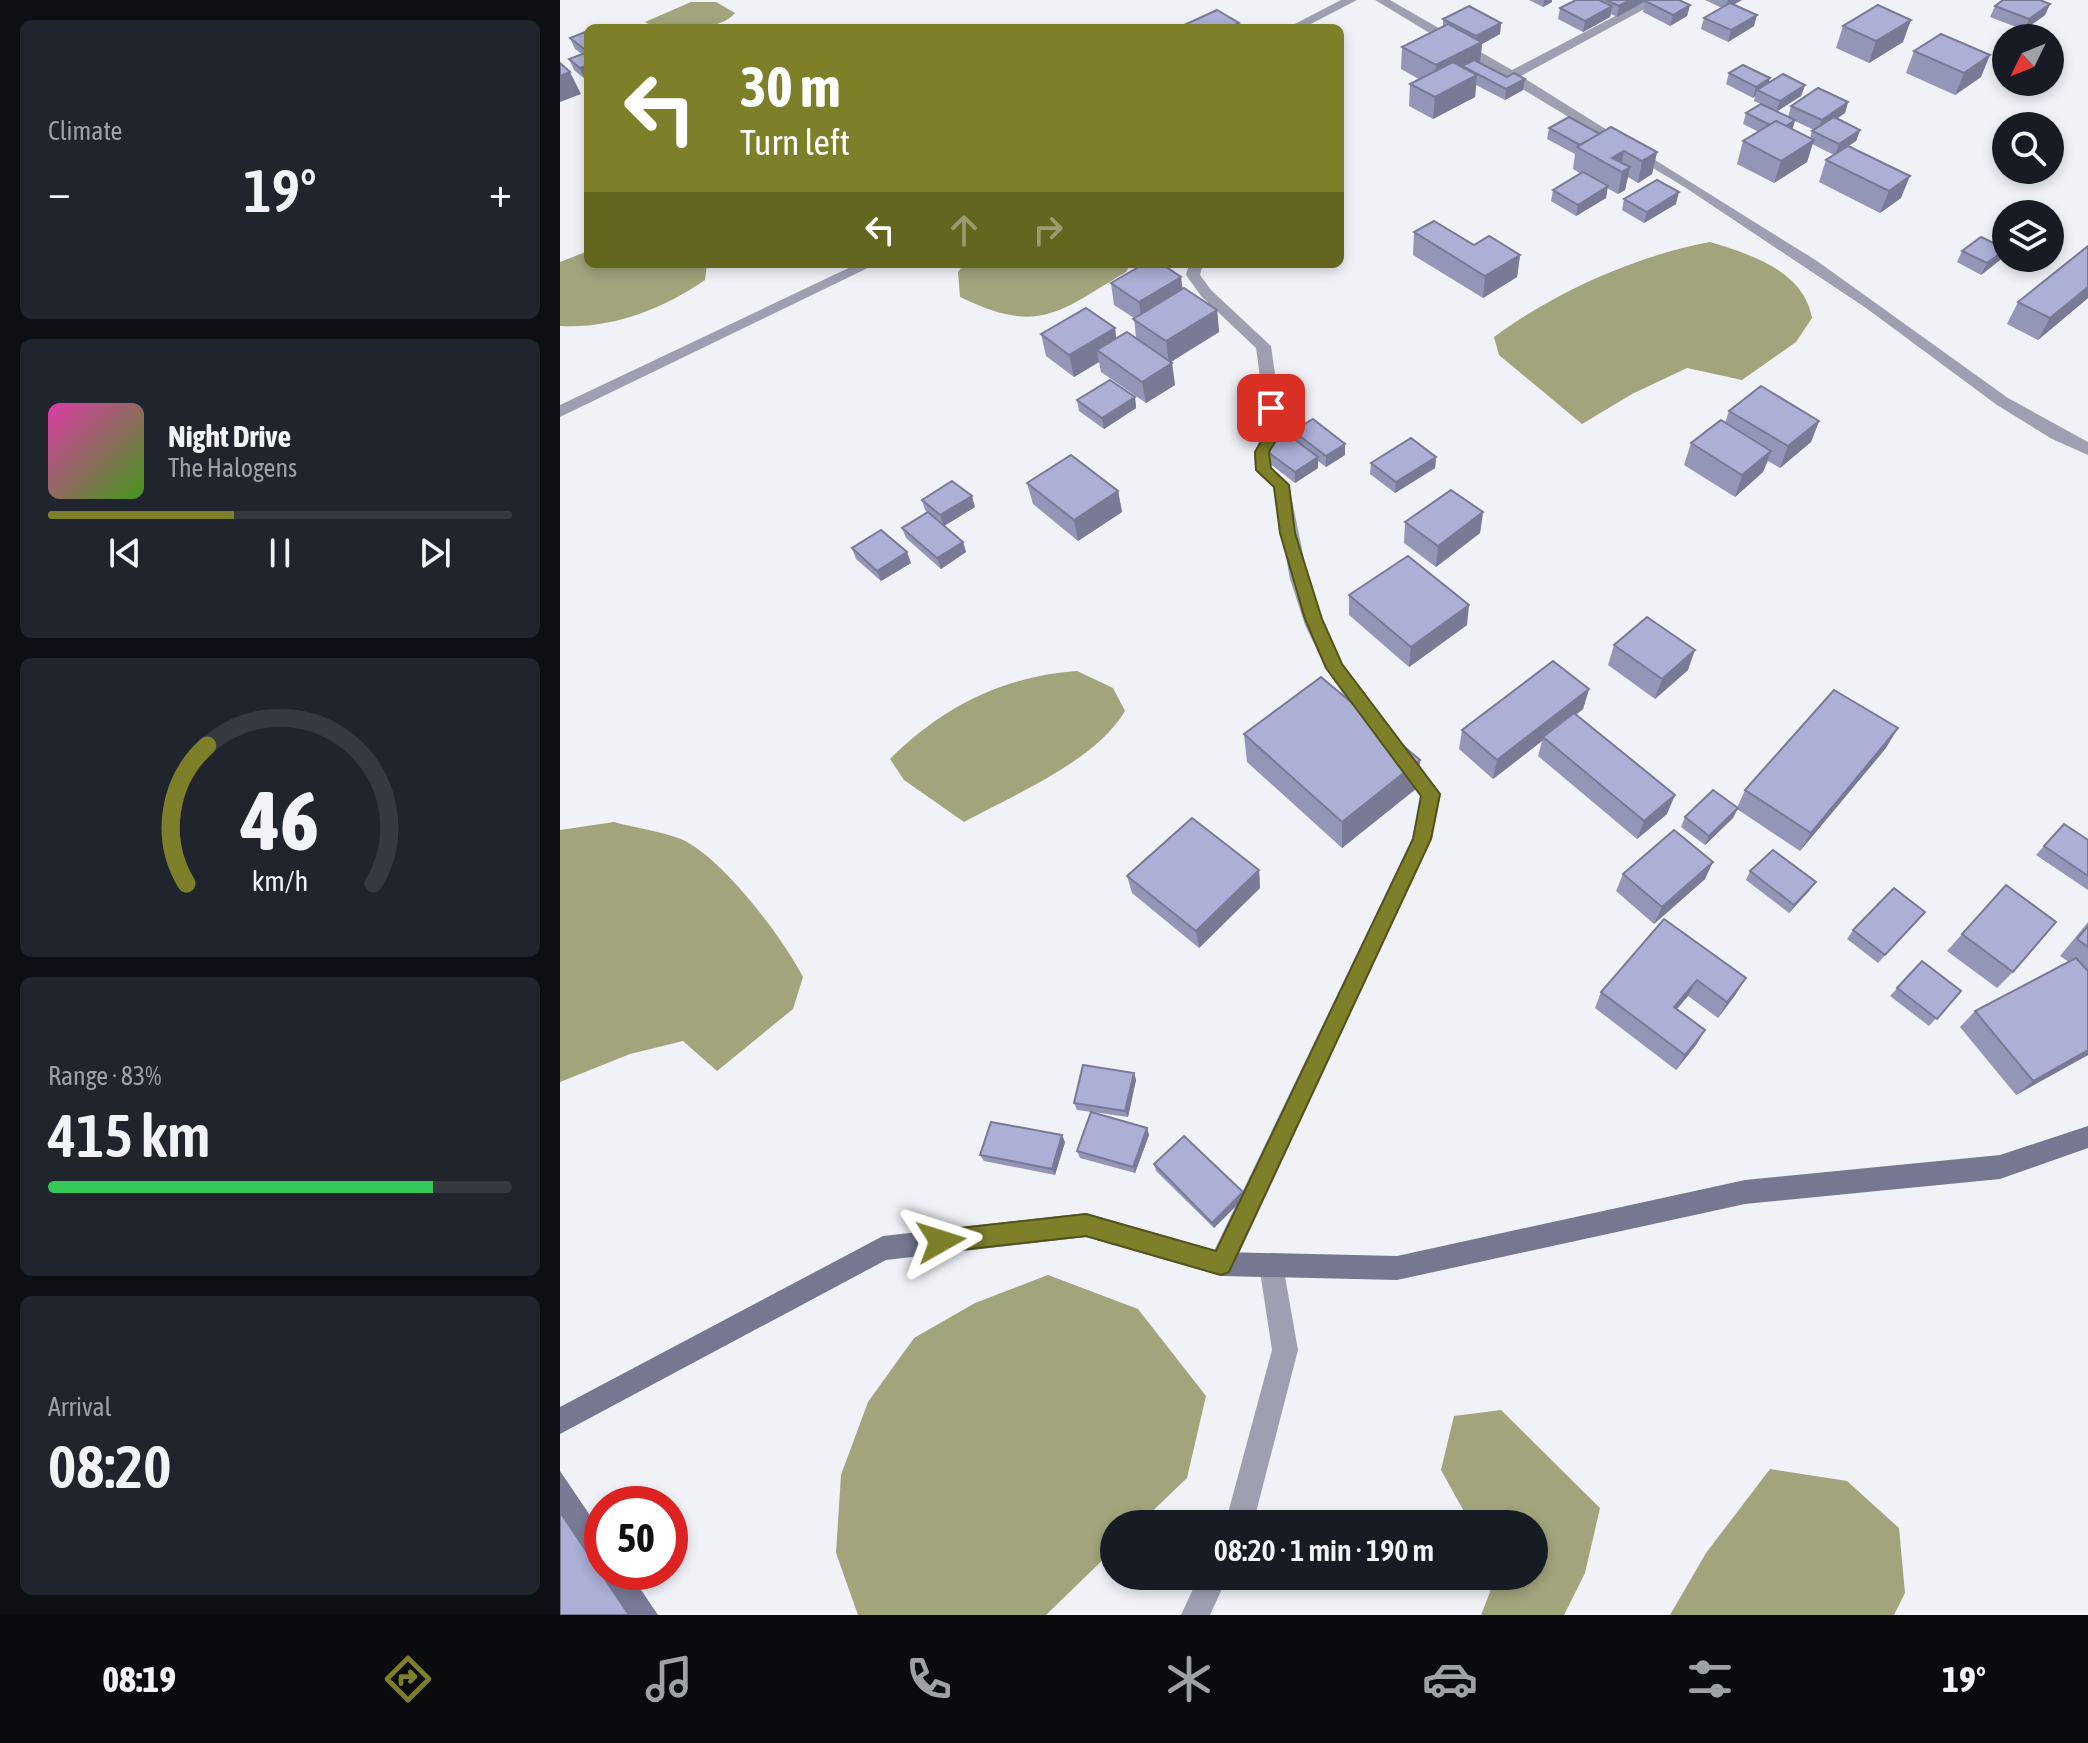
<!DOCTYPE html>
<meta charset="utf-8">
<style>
:root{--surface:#171b24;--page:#20242c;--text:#f1f3f6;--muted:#9ea1a6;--line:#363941;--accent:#7e8029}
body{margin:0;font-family:"Asap Condensed",sans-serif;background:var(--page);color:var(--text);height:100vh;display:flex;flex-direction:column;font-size:30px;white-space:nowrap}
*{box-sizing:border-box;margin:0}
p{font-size:26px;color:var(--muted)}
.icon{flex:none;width:44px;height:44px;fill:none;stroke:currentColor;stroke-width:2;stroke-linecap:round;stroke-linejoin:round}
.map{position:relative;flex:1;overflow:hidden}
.sheet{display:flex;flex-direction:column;gap:20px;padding:20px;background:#0d0f14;width:560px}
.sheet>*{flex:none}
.guide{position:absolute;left:24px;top:24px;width:760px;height:244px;border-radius:12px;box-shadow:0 4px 12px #0003;background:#7e8029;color:#fff;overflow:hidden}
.needle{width:52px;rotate:227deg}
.buttons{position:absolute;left:1432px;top:24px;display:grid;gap:16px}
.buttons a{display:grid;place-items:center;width:72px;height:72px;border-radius:50%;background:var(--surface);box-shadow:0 4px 12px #0003;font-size:40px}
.speed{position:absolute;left:24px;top:1486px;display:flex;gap:16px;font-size:40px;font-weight:700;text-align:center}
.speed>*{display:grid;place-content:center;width:104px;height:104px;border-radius:50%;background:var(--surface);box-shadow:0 4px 12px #0003;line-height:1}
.speed .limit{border:12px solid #d22;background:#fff;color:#111}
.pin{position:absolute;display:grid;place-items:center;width:68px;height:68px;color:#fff;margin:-34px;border-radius:16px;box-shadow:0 4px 12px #0006}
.me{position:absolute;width:88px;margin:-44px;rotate:84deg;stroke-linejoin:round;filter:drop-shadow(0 0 6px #0008)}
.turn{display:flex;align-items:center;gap:28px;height:168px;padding:0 24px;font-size:36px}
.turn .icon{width:104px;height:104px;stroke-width:2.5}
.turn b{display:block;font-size:56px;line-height:68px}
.lanes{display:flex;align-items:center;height:76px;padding:0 24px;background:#0003;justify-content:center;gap:40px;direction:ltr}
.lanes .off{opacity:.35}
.big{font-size:60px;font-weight:600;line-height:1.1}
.sheet .card{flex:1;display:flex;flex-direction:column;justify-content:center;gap:12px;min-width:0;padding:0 28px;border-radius:12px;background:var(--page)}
.sheet .dial{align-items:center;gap:0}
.dial svg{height:208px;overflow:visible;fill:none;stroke:var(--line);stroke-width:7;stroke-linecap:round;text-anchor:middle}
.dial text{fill:var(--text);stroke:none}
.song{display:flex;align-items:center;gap:24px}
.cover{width:96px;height:96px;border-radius:12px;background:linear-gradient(135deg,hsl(320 70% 55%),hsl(100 70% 35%))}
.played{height:8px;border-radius:4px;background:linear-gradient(90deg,var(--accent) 40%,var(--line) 40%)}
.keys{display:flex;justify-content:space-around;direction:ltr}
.heat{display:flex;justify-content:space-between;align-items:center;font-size:44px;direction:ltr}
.charge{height:12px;border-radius:6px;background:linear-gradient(90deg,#34c759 83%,var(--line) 0)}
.trip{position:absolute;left:540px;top:1510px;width:448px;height:80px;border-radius:40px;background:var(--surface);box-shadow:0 4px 12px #0003;font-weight:600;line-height:80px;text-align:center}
.tabs{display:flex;height:128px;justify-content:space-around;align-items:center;background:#090b0e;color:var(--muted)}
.tabs .icon{width:56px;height:56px}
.tabs .on{color:var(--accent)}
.tabs b{font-size:36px;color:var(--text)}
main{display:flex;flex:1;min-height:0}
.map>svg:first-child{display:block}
</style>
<main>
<section class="sheet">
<div class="card"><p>Climate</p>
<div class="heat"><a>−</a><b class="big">19°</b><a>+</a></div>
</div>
<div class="card">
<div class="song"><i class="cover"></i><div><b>Night Drive</b><p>The Halogens</p></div></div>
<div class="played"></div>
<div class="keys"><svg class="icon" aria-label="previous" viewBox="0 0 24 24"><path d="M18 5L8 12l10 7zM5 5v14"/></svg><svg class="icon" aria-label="pause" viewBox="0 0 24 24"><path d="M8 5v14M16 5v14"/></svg><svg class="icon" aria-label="next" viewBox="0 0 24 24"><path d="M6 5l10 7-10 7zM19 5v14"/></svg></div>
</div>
<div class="card dial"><svg viewBox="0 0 100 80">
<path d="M14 69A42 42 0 1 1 86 69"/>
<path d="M14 69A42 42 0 0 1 22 16" stroke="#7e8029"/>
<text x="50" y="56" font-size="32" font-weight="700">46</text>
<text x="50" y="72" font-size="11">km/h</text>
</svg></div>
<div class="card"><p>Range · 83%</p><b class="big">415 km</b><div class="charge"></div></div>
<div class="card"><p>Arrival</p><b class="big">08:20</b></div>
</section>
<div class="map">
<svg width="1528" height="1615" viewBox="0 0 1528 1615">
<rect width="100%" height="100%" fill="#f1f2f8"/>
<!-- water -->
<g fill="#a2a47c">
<path d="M131,2H156L175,13C161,31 103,35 85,22Z"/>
<path d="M1150,242C1190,254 1244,271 1252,318L1236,342L1182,380L1127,368L1072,394L1022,424L939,355L934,337C995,292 1075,256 1150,242Z"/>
<path d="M28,251V264H147L145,280C103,309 52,329 0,326V262Z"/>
<path d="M404,264H571L566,272C497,313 479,335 400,297L398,272Z"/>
<path d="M517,671L553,688L565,711C536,761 455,794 404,822L344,780L330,759C382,707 444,676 517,671Z"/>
<path d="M54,822C76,828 100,831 121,839C162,857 223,938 243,977L233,1009L157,1071L123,1041L70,1054L0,1082V830Z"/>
<polygon points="488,1275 578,1309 646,1396 627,1478 579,1524 554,1524 554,1549 486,1615 298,1615 276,1553 281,1475 308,1402 354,1338 415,1303"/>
<polygon points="941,1410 1040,1508 1025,1573 1004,1615 921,1615 930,1592 926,1576 974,1576 974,1524 911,1524 881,1470 894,1416"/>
<polygon points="1210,1469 1287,1481 1339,1528 1345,1593 1334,1615 1110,1615 1146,1553"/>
</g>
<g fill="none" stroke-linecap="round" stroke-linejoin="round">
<!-- minor -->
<g fill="#9e9fb1" fill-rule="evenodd">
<polygon points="781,0 797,0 743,28 727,28"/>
<polygon points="815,0 830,0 952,70 1086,0 1101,0 961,76 1257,261 1448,398 1528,442 1528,455 1492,439 1437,405 1306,308 1126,188"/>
<polygon points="297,264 316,264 0,417 0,405"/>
<polygon points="629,264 643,264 640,275 651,290 711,346 723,429 710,452 711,468 729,485 748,579 763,625 781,662 881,794 872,839 670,1273 661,1276 652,1273 649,1264 652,1255 852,839 861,796 801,721 765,667 745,625 730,579 713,487 695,470 694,452 707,429 696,348 641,296 626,275"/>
<polygon points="711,1253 720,1256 723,1265 738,1350 693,1524 665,1524 712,1350 699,1265 702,1256"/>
<polygon points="639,1576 668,1576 650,1615 621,1615"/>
</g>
<!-- secondary -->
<polygon fill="#767891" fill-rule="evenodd" points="1528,1126 1528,1148 1440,1179 1185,1204 837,1280 661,1276 526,1237 326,1260 0,1434 0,1407 323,1236 526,1213 661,1252 837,1256 1185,1180 1440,1155"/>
</g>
<!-- wall -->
<g fill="#9496b8" fill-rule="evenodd">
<polygon points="969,0 992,0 992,2 983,7"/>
<polygon points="1016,0 1119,0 1130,5 1127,16 1110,26 1083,12 1085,2 1057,17 1051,14 1050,17 1023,32 998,19 1000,8"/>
<polygon points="1145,0 1182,0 1173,5 1194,26 1168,42 1141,29 1144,18 1162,8"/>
<polygon points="1490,4 1485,15 1464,30 1430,17 1435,6"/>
<polygon points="883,19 941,23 940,34 922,44 920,63 963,90 945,100 916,85 915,97 873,119 849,106 850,84 859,79 841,69 842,47 883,27"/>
<polygon points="1283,26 1343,42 1309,63 1276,48"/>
<polygon points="28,31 28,78 25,79 14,70 9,59 22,54 15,49 10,38"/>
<polygon points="1354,51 1421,77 1395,95 1346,73"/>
<path d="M1169,73L1209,83L1245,85L1241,96L1217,111L1228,117L1231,106L1288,102L1285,113L1277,118L1300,130L1296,141L1288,146L1341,198L1320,213L1259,182L1266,160L1274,155L1252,144L1247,162L1214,183L1177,164L1183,141L1199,132L1183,124L1186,113L1201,104L1194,101L1195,96L1193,98L1166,84ZM1235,121L1254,130L1252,131L1250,138L1232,129Z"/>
<polygon points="989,128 1040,134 1097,152 1092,174 1078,183 1068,177 1065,190 1058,194 1047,188 1046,198 1016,216 991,201 993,190 1021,174 1013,169 1015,154 987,139"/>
<polygon points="1064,199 1116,204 1084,223 1062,210"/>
<polygon points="854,232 960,255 957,277 923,298 853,255"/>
<polygon points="1528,246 1528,298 1478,340 1447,324 1458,302"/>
<polygon points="1446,249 1440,260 1421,275 1397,262 1402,251"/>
<polygon points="551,283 623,289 657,310 659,332 611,362 612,363 615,385 586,403 541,372 539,362 514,377 486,356 481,334 555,328 556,338 576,338 574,318 554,305"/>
<polygon points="575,397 576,408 544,429 519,411 517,400"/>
<polygon points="1169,411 1259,421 1251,442 1220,468 1208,461 1203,472 1175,497 1124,465 1131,443 1165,423"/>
<polygon points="733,431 785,444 785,455 766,467 758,461 758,468 735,483 704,459 704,449 734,438"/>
<polygon points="876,457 875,468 835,493 810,474 811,463"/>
<polygon points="467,483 558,491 562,512 518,541 473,504"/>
<polygon points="362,500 415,507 384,526 403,542 406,552 381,569 346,538 342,528 367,512 365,510"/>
<polygon points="923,512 920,533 876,567 844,543 845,522"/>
<polygon points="292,548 351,563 321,581 296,559"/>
<polygon points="789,595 907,625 849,667 789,615"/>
<polygon points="1054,645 1128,670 1095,699 1048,665"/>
<polygon points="1029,689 1023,709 1016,715 1107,814 1077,839 978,756 982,741 933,779 899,749 902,730"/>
<polygon points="684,734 860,760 857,788 782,848 687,762"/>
<polygon points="1326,748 1240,851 1177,809 1173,818 1145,845 1121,827 1125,817 1177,808 1185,790"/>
<polygon points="1504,824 1528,840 1528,890 1476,855"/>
<polygon points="699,870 700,888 639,948 572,893 567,876"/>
<polygon points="1190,871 1250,890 1229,913 1186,880"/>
<polygon points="1063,874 1145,879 1094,924 1056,891"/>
<polygon points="1446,885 1453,972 1437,988 1387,951"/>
<polygon points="1365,912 1318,963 1287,939 1293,930"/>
<polygon points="1104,919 1176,994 1158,1018 1128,996 1117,1009 1145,1030 1136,1045 1116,1070 1035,1008 1041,992"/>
<polygon points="1528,922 1528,1055 1456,1095 1400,1027 1415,1011 1509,962 1500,956"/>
<polygon points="1362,961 1401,991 1369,1026 1330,996"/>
<polygon points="574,1073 576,1080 568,1117 533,1112 587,1128 589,1135 575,1173 520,1158 517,1151 531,1112 517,1110 514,1103"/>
<polygon points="505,1142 495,1175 424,1161 420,1155"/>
<polygon points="594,1164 683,1192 684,1198 654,1228 596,1171"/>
</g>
<!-- shaded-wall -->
<g fill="#787a96">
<polygon points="984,0 992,0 992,2 983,7"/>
<polygon points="1070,0 1087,0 1057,17 1059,6"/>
<polygon points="1168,0 1182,0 1165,9"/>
<polygon points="1490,4 1485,15 1464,30 1469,19"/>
<polygon points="1130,5 1127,16 1110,26 1113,15"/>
<polygon points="1052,6 1050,17 1023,32 1025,21"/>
<polygon points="1197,15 1194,26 1168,42 1171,30"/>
<polygon points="1351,20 1343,42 1309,63 1316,41"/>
<polygon points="679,23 680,28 668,28"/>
<polygon points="941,23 940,34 922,44 920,63 874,87 876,65 915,45 916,36"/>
<polygon points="1430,55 1421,77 1395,95 1404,73"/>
<polygon points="28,65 28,78 25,79 20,68"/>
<polygon points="10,72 21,94 0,102 0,76"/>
<polygon points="917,75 915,97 873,119 875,97"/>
<polygon points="1210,78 1207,89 1197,90 1195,96 1193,98 1196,87"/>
<polygon points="965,79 963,90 945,100 946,89"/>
<polygon points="1245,85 1241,96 1216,112 1220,101"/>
<polygon points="1288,102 1285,113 1258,132 1262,120"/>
<polygon points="1235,120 1232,131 1220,130"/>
<polygon points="1300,130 1296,141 1275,155 1279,144"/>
<polygon points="1254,140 1247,162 1214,183 1221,161"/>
<polygon points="1064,151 1060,171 1052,158"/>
<polygon points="1097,152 1092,174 1078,183 1082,161"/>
<polygon points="1070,167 1065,190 1058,194 1062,172"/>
<polygon points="1350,176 1341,198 1320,213 1329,191"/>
<polygon points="1048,186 1046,198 1016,216 1018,205"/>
<polygon points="1119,192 1116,204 1084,223 1087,212"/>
<polygon points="1446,249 1440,260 1421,275 1427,263"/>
<polygon points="960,255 957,277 923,298 925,276"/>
<polygon points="621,277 624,299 582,324 579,302"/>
<polygon points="1528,287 1528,298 1478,340 1490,318"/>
<polygon points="657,310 659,332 609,363 606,341"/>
<polygon points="555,328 558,350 537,350 539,362 514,377 509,355"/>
<polygon points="612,363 615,385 586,403 582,382"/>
<polygon points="575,397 576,408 544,429 542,418"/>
<polygon points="1259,421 1251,442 1220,468 1228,446"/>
<polygon points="785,444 785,455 766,467 766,456"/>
<polygon points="1211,451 1203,472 1175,497 1182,475"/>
<polygon points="758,457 758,468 735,483 735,472"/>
<polygon points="876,457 875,468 835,493 836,482"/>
<polygon points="558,491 562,512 518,541 514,520"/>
<polygon points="412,496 415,507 384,526 380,515"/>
<polygon points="923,512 920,533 876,567 878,546"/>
<polygon points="403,542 406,552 381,569 377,558"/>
<polygon points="347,552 351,563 321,581 317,571"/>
<polygon points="909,605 907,625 849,667 851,647"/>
<polygon points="1135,650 1128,670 1095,699 1102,679"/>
<polygon points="1029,689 1023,709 985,739 983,737 982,741 933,779 937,760"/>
<polygon points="1338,728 1326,748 1240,851 1251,833"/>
<polygon points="860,760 857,788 782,848 782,822"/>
<polygon points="1115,795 1107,814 1077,839 1084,821"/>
<polygon points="1178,808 1173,818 1145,845 1149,836"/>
<polygon points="1153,862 1145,879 1094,924 1102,907"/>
<polygon points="699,870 700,888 639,948 636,931"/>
<polygon points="1256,882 1250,890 1229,913 1234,905"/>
<polygon points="1186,978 1176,994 1158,1018 1167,1002"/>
<polygon points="1137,980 1128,996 1106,1022 1114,1007"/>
<polygon points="1145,1030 1136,1045 1116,1070 1125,1055"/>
<polygon points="1528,1050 1528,1055 1456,1095 1473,1081"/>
<polygon points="574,1073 576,1080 568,1117 565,1111"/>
<polygon points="587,1128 589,1135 575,1173 573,1167"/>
<polygon points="502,1135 505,1142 495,1175 492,1169"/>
<polygon points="683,1192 684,1198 654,1228 652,1223"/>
<polygon points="0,1471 42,1533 42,1572 69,1572 98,1615 69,1615 0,1512"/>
</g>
<!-- building -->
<g fill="#acafd6" stroke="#787a96" stroke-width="2">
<polygon points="1016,0 1039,0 1052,6 1025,21 1000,8"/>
<polygon points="1046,0 1070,0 1059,6"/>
<polygon points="1087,0 1119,0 1130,5 1113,15 1085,1"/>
<polygon points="1443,0 1480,0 1490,4 1469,19 1435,6"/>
<polygon points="1170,3 1197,15 1171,30 1144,18"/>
<polygon points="1318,5 1351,20 1316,41 1283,26"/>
<polygon points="909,6 941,23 916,36 883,19"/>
<polygon points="657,10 679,23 668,28 626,28 622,26"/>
<polygon points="888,24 922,42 876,65 842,47"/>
<polygon points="28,31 28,48 24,49 10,38"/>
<polygon points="1381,34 1430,55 1404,73 1354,51"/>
<polygon points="28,52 28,65 20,68 9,59"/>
<polygon points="914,60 947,77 954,73 965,79 946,89 902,66"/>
<polygon points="893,62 917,75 875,97 850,84"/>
<polygon points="0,63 10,72 0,76"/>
<polygon points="1183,65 1210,78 1196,87 1169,73"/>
<polygon points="1223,74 1245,85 1220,101 1197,90"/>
<polygon points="1258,88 1288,102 1262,120 1231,106"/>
<polygon points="1201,104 1235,120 1226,126 1216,121 1210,125 1186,113"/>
<polygon points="1009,117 1040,134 1020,145 989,128"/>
<polygon points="1274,117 1300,130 1279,144 1252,131"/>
<polygon points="1216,121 1254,140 1221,161 1183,141"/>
<polygon points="1051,127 1097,152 1082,161 1064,151 1052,158 1070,167 1062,172 1017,147"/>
<polygon points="1288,146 1350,176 1329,191 1266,160"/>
<polygon points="1023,172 1048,186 1018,205 993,190"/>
<polygon points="1097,180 1119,192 1087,212 1064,199"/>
<polygon points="874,221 914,245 929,236 960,255 925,276 854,232"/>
<polygon points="1421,237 1446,249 1427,263 1402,251"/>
<polygon points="1528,246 1528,287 1490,318 1458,302"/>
<polygon points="584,264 602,264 621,277 579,302 551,283"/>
<polygon points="624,288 657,310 606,341 573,319"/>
<polygon points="526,308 555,328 509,355 481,334"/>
<polygon points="567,332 612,363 582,382 537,350"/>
<polygon points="550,380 575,397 542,418 517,400"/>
<polygon points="1201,386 1259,421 1228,446 1169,411"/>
<polygon points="753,419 785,444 766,456 733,431"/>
<polygon points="1161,420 1211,451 1182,475 1131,443"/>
<polygon points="727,434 758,457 735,472 704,449"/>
<polygon points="851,438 876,457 836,482 811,463"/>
<polygon points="511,455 558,491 514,520 467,483"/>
<polygon points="392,481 412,496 380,515 362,500"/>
<polygon points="891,490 923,512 878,546 845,522"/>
<polygon points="368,512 403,542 377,558 342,528"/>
<polygon points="321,530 347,552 317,571 292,548"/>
<polygon points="848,556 909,605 851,647 789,595"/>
<polygon points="1087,617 1135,650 1102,679 1054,645"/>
<polygon points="993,661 1029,689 937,760 902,730"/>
<polygon points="761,677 860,760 782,822 684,734"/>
<polygon points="1274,690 1338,728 1251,833 1185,790"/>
<polygon points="1014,713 1115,795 1084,821 983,737"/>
<polygon points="1153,790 1178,808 1149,836 1125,817"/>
<polygon points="632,818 699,870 636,931 567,876"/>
<polygon points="1504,824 1528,840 1528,876 1484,846"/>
<polygon points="1114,830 1153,862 1102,907 1063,874"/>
<polygon points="1213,850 1256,882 1234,905 1190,871"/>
<polygon points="1446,885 1496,922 1453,972 1402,934"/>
<polygon points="1334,888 1365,912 1325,955 1293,930"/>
<polygon points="1104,919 1186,978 1167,1002 1137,980 1114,1007 1145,1030 1125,1055 1041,992"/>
<polygon points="1528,926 1528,947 1517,939"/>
<polygon points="1516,958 1528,971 1528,1050 1473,1081 1415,1011"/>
<polygon points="1362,961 1401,991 1377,1019 1337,988"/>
<polygon points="523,1065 574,1073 565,1111 514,1103"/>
<polygon points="531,1112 587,1128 573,1167 517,1151"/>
<polygon points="431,1122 502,1135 492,1169 420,1155"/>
<polygon points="624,1136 683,1192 652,1223 594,1164"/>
<polygon points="0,1512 69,1615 0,1615"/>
</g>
<!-- route -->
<polygon fill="#7e8029" stroke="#52531b" stroke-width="2" points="711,403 719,408 723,429 709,452 711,468 729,485 735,533 762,619 782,664 880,794 871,839 669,1272 661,1275 526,1236 381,1252 373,1249 370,1241 373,1233 381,1230 526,1214 656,1251 853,839 861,796 766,668 745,619 720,533 714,487 696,470 695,452 708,429 704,408"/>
</svg>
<div class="buttons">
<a><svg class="needle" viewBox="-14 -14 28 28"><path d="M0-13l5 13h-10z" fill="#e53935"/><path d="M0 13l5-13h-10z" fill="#9ea1a6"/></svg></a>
<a><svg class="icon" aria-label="search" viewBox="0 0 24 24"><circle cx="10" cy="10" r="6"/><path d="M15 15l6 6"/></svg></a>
<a><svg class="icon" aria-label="layers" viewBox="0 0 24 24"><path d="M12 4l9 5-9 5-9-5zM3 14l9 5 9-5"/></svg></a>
</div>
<div class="speed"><div class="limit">50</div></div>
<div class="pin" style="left:711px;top:408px;background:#d93025"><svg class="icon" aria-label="arrive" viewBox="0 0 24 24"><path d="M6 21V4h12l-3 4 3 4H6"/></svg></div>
<svg class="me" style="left:381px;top:1241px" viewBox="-20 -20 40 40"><path d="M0-17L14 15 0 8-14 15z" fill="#7e8029" stroke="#fff" stroke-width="4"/></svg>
<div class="trip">08:20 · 1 min · 190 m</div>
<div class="guide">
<div class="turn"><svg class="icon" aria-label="left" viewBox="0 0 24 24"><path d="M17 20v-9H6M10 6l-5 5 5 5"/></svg><div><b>30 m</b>Turn left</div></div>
<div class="lanes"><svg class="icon" aria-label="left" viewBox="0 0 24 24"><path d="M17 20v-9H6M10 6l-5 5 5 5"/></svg><svg class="icon off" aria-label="ahead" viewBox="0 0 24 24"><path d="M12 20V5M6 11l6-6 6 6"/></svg><svg class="icon off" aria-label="right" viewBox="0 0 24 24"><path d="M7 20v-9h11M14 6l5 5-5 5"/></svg></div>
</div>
</div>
</main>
<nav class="tabs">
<b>08:19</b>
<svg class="icon on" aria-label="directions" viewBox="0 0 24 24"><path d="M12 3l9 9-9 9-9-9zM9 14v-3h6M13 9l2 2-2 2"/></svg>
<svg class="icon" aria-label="music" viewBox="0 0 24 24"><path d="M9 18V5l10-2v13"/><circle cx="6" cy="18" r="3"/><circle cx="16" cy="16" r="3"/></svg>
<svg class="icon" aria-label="phone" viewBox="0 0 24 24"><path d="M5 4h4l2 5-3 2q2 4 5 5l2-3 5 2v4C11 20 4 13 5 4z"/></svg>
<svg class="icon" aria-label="climate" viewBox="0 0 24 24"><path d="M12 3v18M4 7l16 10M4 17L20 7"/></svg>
<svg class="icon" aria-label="car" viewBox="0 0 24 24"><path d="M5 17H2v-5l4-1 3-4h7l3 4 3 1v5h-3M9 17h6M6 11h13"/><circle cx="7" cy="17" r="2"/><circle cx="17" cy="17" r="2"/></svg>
<svg class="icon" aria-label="filters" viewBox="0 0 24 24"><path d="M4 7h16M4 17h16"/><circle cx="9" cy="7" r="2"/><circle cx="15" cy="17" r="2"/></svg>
<b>19°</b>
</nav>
